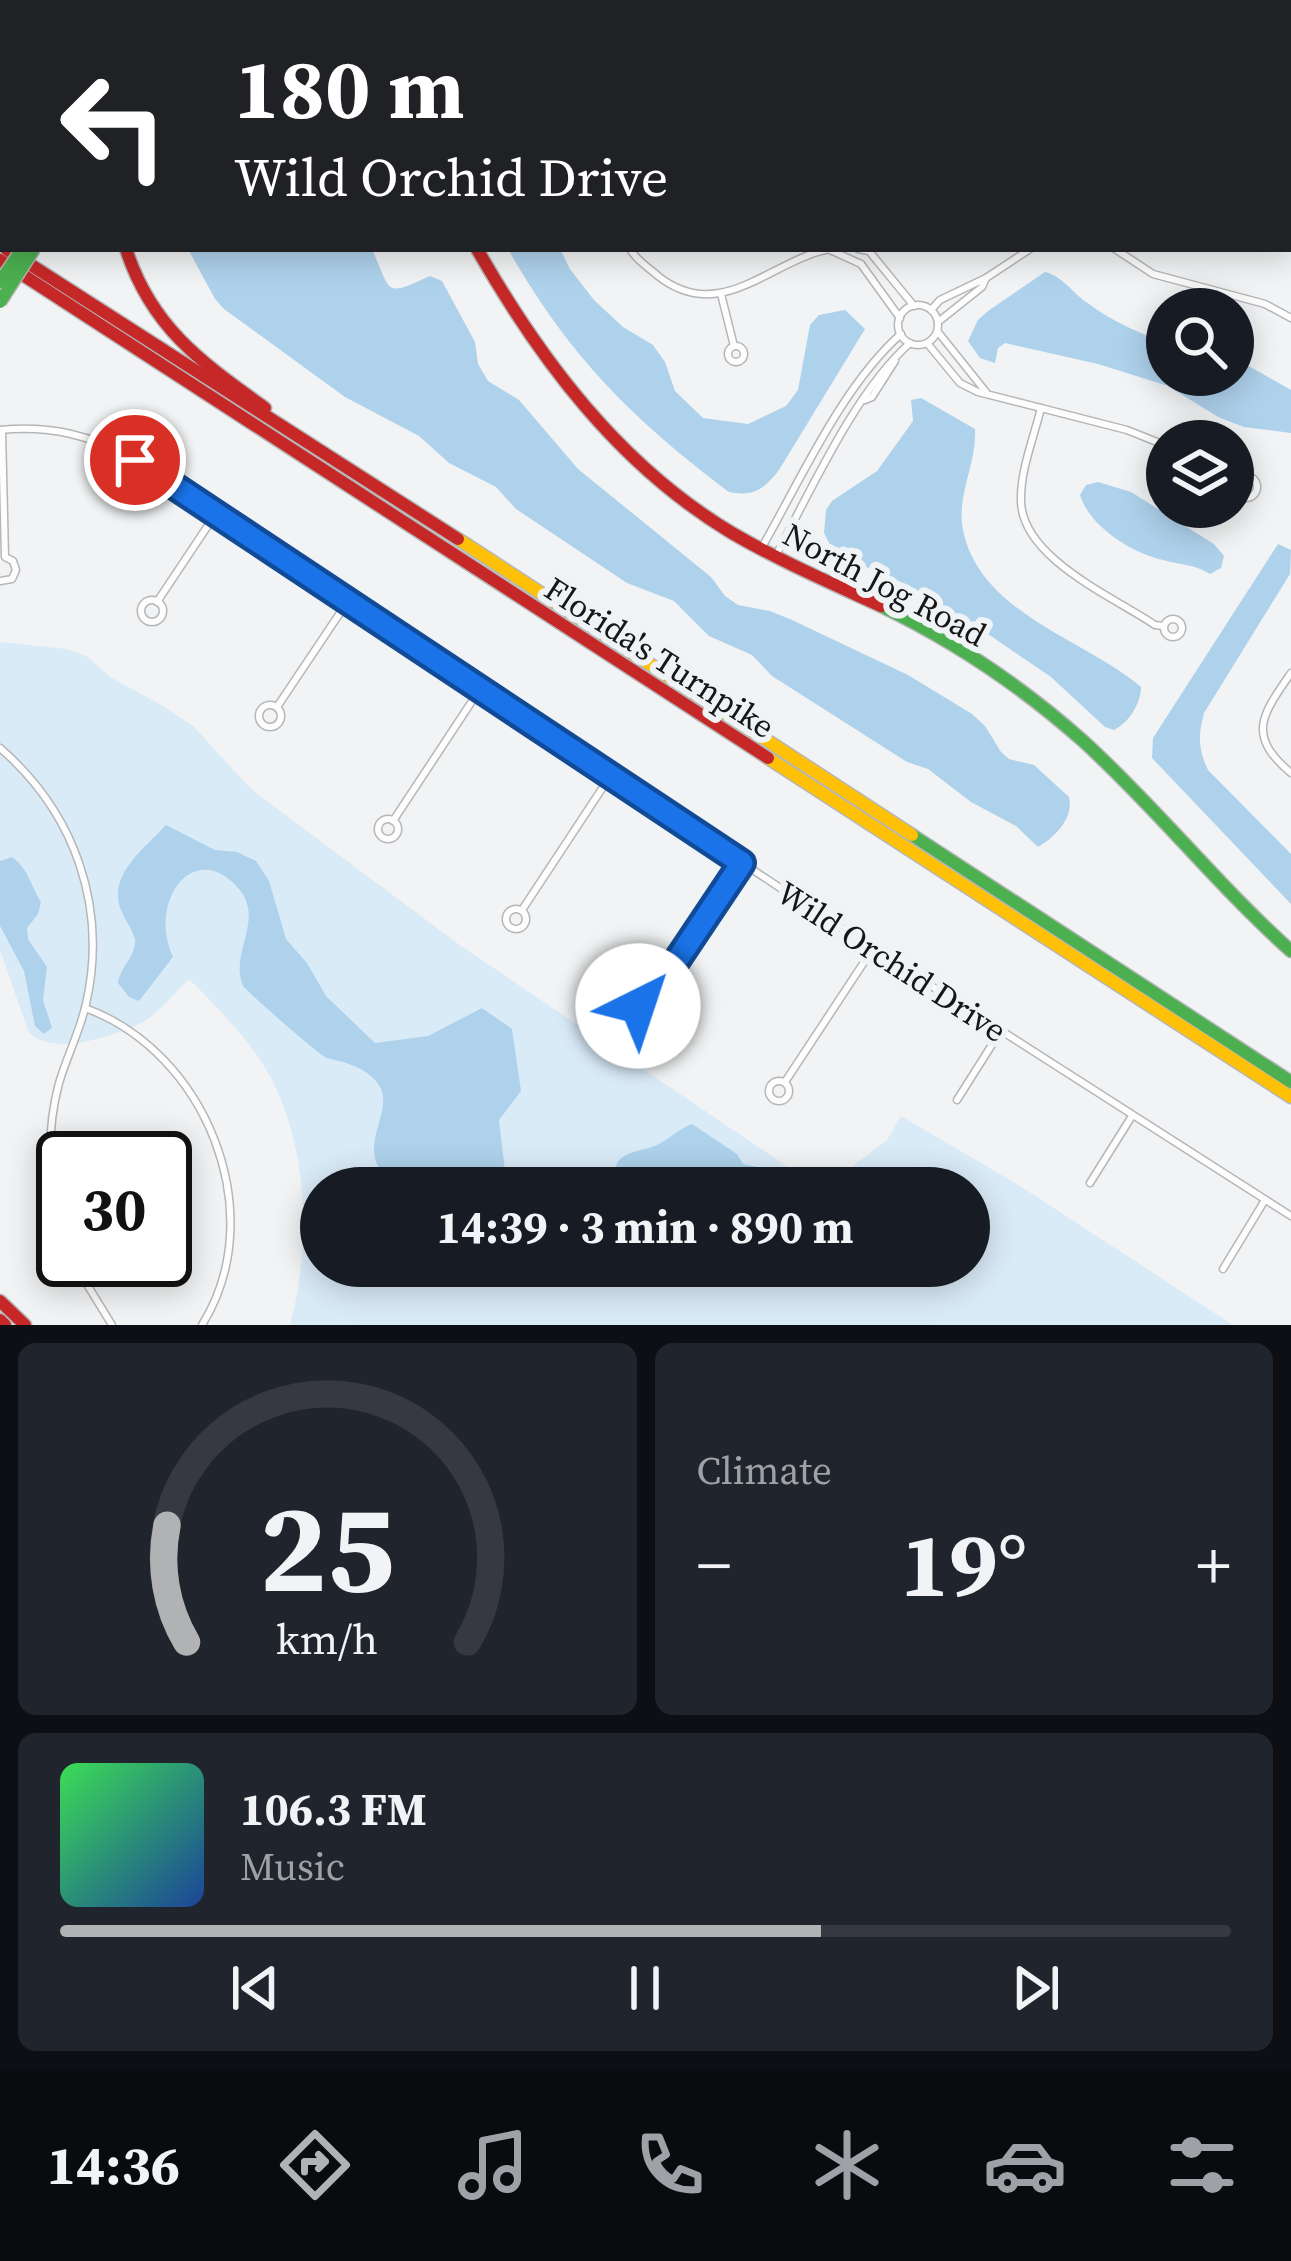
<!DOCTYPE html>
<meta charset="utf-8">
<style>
:root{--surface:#171b24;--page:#20242c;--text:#f1f3f6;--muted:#9ea1a6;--line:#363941;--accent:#b1b2b4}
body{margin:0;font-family:"Source Serif 4",serif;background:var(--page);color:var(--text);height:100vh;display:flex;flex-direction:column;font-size:45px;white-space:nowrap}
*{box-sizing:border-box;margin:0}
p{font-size:39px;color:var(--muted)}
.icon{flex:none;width:66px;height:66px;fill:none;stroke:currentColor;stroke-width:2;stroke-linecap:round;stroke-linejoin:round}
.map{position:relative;height:1325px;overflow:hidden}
.drawer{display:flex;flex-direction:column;gap:18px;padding:18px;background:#0d0f14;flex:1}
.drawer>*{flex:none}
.banner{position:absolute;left:0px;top:0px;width:1293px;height:252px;box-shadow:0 6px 30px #0003;background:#202124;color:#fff;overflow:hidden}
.fabs{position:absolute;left:1146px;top:288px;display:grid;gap:24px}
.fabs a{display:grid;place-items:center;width:108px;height:108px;border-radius:50%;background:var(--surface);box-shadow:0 6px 30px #0003;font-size:60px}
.speed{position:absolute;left:36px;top:1131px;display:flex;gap:24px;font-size:60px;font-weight:700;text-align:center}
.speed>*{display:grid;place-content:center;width:156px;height:156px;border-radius:50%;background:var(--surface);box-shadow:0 6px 30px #0003;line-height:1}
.speed .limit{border:6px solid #111;border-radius:18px;background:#fff;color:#111}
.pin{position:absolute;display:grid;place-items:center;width:102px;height:102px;color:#fff;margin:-51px;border:6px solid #fff;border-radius:50%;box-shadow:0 3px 12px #0007}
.me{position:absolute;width:132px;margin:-66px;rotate:41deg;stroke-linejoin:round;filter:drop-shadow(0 0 9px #0008)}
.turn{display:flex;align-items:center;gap:42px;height:252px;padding:0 36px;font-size:54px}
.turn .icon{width:156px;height:156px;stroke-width:2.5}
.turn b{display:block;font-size:84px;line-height:102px}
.big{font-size:90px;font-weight:700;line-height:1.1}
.drawer .tile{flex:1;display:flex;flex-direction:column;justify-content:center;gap:18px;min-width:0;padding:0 42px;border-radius:18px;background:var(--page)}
.drawer .dial{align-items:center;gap:0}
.dial svg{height:312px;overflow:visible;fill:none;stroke:var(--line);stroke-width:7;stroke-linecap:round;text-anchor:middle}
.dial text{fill:var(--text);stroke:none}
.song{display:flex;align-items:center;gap:36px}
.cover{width:144px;height:144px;border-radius:18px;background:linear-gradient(135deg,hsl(130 70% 55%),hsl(220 70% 35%))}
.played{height:12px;border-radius:6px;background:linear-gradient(90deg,var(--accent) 65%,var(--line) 65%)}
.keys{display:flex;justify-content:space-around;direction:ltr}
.heat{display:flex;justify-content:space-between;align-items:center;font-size:66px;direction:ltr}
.drawer .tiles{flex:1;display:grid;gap:18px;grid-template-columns:1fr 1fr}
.tile:last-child{grid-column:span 2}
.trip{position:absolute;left:300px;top:1167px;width:690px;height:120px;border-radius:60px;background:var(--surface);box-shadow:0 6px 30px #0003;font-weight:700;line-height:120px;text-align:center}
.menu{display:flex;height:192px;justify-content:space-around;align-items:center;background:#090b0e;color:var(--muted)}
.menu .icon{width:84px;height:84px}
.menu .current{color:var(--accent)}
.menu b{font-size:54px;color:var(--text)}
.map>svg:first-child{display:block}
</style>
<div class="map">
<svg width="1291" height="1325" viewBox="0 0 1291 1325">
<rect width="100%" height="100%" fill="#f1f3f4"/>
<!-- green -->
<path fill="#daebf8" d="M0,642L67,649L88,657L110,677L163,706L193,726L251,789L461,946L819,1188H321V1266H969V1188H824L887,1140L901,1116L1020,1186L1233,1325H290C311,1247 309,1154 272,1080C253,1043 218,1008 189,979C174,993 157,1016 139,1024C110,1037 54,1056 29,1033L0,950Z"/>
<!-- water -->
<g fill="#aed2ec">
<path d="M188,249H372C392,294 384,297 430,276L442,281L475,342L478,364L488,381L519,400L578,469L711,577L725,596L738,605L770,611L792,620L908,675L972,714L985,726L1001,752L1009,759L1034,765L1069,797C1074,818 1055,837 1038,847L1016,826L971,802L928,769L907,762L772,676L752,655L709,636L674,601L627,583L516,509L496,487L449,463L419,436L345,397L224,309L215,299Z"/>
<path d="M508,249H560L570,269L594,300L623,327L653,345L665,362L675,391L703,418L748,424L786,406L798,390L810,325L819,315L845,310L865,329L779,470C764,489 754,497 729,492C632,419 568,355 508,249Z"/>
<path d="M1045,272C1064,277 1071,292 1089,304C1113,322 1139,333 1167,343V375H1233V357L1291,390V433L1244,427L1218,417L1168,386L1098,364L1005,343L998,348L995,363L980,358L968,341L978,320L988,311Z"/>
<path d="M921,398L975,429C977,464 956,495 963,530C980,614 1085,639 1141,687C1141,703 1129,723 1114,730L1105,727L1051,677L985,632L910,586L834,553L824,533L826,510L832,501L877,471L913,421L911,400Z"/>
<path d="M1098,482L1131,492L1214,544L1224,556L1221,568L1210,574C1194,564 1181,565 1163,560C1132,553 1090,527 1080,495L1086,485Z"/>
<path d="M1278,544L1291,550L1290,574L1204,713C1198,735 1198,749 1208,770L1291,854V904L1152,758L1153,738Z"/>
<path d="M166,825L215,850L237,852L256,861L269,881L286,939L307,963L326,996L375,1043L428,1036L482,1008L512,1029L521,1091L499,1120L505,1171L501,1179C466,1202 414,1184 379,1168C361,1138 398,1106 376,1081C363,1066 343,1062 327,1058C320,1056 246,991 243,986C229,953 265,920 239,889C195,837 147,900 173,957L139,1001L129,997L118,983C120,968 137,954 135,939C132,928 122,916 119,904C111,872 147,846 166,825Z"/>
<path d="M12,857C28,868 31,886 41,902L38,914L27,928L28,939L47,967L43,1000L52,1028L44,1034L35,1026L24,971L0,926V861Z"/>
<path d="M692,1124L737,1154L743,1164L758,1167L772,1180L771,1188H620C604,1151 635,1154 657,1145C669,1139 679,1129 692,1124Z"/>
</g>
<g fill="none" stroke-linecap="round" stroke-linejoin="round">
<!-- street casing -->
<g stroke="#b5b6b8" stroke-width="9">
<g id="street">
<polyline points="855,0 857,3"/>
<polyline points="1060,0 1060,3"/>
<polyline points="1194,0 1194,3"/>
<polyline points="561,3 564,0"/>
<polyline points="870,3 873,0"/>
<polyline points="1290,109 1291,109"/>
<path d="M630,249C637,261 648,267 658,276C720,325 770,261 829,249"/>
<polyline points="828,249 861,264"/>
<polyline points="858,249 869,251 914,306"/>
<polyline points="1115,249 1153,274 1265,304 1291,318"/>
<polyline points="861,264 900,318"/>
<polyline points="721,294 734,346"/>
<circle cx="918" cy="325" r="20"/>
<polyline points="931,310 940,300 986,278 1030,249"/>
<polyline points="938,322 982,287 986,278"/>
<polyline points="938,332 986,392"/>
<polyline points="927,343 960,383 978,392 1127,430 1167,446"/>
<circle cx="736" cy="354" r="8"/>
<polyline points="865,400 872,397 895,361"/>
<path d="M1041,408C1034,437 1020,471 1021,501C1022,558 1112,596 1155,625L1164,626"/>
<path d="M0,430C50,425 92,435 135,460L833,923L1291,1216"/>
<circle cx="1246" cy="487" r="11"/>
<path d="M761,549C800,481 842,386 901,334"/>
<path d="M775,557C812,489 854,393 910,343"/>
<polyline points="0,581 12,579 16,570 13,561 5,557 2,430"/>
<circle cx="152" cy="611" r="11"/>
<polyline points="157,602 215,515"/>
<circle cx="1173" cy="628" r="9"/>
<path d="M1291,673C1262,715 1246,735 1291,773"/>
<circle cx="270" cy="716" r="11"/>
<polyline points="277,707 348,601"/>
<path d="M0,748C75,813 108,907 86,1004C80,1031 67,1056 59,1083C46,1132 47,1189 63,1237"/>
<circle cx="388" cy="829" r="10"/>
<polyline points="393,821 480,689"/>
<circle cx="516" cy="919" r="10"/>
<polyline points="522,910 611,775"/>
<circle cx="647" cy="1004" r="10"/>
<polyline points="653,996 742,863"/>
<path d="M85,1008C205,1051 272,1213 202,1325"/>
<circle cx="779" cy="1091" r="10"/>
<polyline points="785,1082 872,950"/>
<polyline points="957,1100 1000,1032"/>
<polyline points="1090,1183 1132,1116"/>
<polyline points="72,1260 112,1325"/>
<polyline points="1223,1269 1265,1200"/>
</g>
</g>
<!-- fast casing -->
<g stroke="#b5b6b8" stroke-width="15">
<g id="fast">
<polyline points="387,0 389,3"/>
<polyline points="0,9 3,11"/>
<path d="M881,606C954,641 1021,686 1082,740C1155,806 1217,885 1291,951"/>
<polyline points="912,835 1291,1082"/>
</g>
</g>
<!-- slow casing -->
<g stroke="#b5b6b8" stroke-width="15">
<g id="slow">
<polyline points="0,29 3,31"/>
<polyline points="0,165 3,163"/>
<polyline points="458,539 912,835"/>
<polyline points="768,758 1291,1097"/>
</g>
</g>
<!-- jam casing -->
<g stroke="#b5b6b8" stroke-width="15">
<g id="jam">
<polyline points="6,249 458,539"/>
<path d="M126,249C151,327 201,362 265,408"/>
<path d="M477,249C541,361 620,466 732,533C780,561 831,583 881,606"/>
<polyline points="0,260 768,758"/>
<polyline points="0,1301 25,1325"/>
<polyline points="0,1320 5,1325"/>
</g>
</g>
<!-- street -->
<use href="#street" stroke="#fdfdfd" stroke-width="6"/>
<!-- fast -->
<use href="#fast" stroke="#4caf50" stroke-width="12"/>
<!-- slow -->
<use href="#slow" stroke="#ffc107" stroke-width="12"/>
<!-- jam -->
<use href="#jam" stroke="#c62828" stroke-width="12"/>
<!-- fast-bridge casing -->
<g stroke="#bab2ad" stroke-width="15" stroke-linecap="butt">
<g id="fast-bridge">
<polyline points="0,282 22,249"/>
<polyline points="0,302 34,249"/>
</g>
</g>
<!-- fast-bridge -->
<use href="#fast-bridge" stroke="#4caf50" stroke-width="12"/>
</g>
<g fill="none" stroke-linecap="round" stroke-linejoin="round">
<!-- route casing -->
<g stroke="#114b97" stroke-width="30">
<polyline id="route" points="135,460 742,863 653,996 642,996 638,1006"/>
</g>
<!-- route -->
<use href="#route" stroke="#1a73e8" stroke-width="21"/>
</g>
<g text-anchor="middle" stroke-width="12" stroke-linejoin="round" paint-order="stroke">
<!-- street labels -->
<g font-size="33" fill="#161617" stroke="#f0f3f5">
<text transform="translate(885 584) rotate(28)" y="12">North Jog Road</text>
<text transform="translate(660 657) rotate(33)" y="12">Florida's Turnpike</text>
<text transform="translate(892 961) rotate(33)" y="12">Wild Orchid Drive</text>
</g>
</g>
</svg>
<div class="fabs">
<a><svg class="icon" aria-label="search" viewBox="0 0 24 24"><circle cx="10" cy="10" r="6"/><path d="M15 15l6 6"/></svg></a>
<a><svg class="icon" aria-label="layers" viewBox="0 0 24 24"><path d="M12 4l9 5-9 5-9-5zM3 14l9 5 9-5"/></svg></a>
</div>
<div class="speed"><div class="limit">30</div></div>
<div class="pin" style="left:135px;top:460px;background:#d93025"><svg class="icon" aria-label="arrive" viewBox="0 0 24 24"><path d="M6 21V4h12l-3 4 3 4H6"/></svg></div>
<svg class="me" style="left:638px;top:1006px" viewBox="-20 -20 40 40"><circle r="19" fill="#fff"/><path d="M0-13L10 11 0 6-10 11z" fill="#1a73e8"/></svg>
<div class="trip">14:39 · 3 min · 890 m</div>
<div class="banner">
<div class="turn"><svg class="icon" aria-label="left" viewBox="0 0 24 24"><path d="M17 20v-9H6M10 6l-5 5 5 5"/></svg><div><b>180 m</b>Wild Orchid Drive</div></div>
</div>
</div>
<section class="drawer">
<div class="tiles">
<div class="tile dial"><svg viewBox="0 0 100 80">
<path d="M14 69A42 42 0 1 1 86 69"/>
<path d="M14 69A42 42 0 0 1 9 39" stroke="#b1b2b4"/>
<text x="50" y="56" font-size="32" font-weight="700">25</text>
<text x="50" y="72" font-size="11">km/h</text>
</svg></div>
<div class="tile"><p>Climate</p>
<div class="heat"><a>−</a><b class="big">19°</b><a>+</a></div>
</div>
<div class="tile">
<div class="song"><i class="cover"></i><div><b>106.3 FM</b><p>Music</p></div></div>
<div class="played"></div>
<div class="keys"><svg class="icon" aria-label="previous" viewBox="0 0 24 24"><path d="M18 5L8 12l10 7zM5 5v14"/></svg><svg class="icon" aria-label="pause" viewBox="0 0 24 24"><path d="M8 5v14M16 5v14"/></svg><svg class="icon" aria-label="next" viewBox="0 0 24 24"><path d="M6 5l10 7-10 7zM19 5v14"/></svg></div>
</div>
</div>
</section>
<nav class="menu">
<b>14:36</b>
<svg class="icon current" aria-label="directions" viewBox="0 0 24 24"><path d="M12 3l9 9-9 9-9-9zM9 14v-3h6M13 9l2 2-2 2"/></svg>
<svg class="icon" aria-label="music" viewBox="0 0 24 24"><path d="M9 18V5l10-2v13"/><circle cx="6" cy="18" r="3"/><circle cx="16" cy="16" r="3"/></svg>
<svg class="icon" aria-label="phone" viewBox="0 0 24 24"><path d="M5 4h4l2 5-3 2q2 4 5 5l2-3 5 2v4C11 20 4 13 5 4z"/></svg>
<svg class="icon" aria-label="climate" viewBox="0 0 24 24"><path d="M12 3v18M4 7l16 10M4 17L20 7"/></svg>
<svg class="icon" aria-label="car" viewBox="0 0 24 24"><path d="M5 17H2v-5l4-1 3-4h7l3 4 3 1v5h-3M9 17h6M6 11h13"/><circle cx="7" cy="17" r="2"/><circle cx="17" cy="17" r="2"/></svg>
<svg class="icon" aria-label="filters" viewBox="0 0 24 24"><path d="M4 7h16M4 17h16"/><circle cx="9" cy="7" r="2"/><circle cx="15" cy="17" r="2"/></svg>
</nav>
